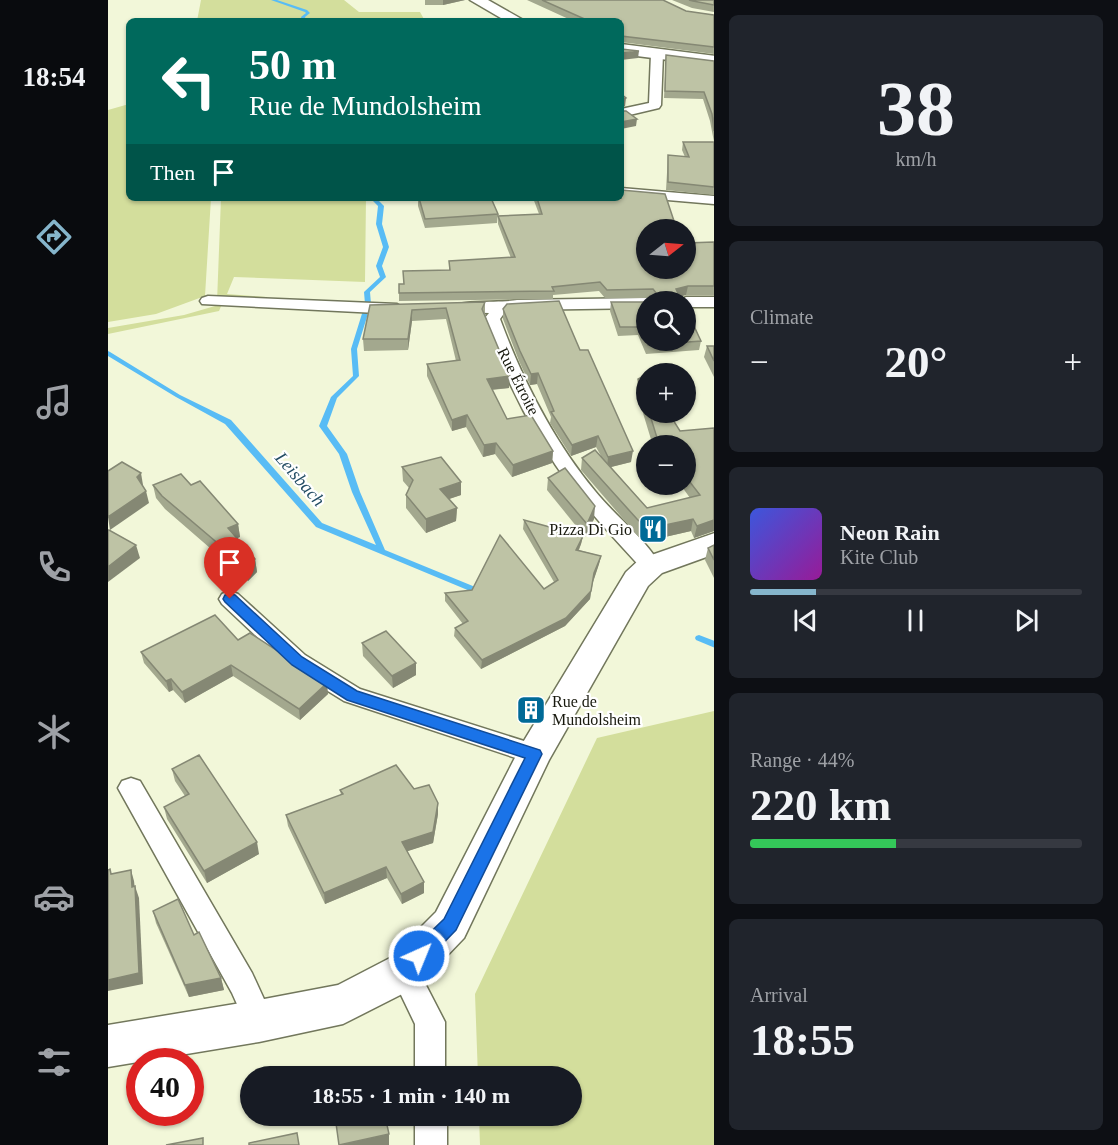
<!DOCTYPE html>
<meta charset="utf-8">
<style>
:root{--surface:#171b24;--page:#20242c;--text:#f1f3f6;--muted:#9ea1a6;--line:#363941;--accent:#85b5cb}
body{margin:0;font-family:"Times New Roman",serif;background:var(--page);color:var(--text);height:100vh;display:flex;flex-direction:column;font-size:22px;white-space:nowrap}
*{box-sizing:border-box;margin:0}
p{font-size:20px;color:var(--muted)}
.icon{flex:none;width:33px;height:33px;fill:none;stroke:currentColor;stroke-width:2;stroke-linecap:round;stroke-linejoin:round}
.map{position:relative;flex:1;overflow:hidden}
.side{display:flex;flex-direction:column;gap:15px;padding:15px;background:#0d0f14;width:404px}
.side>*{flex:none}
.top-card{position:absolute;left:18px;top:18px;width:498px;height:183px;border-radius:9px;box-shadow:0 2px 4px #0004;background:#00695c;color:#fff;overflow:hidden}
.needle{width:39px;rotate:73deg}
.buttons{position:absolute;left:528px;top:219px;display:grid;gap:12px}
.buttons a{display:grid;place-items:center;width:60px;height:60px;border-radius:50%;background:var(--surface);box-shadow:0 2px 4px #0004;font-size:30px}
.speed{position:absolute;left:18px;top:1048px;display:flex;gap:12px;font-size:30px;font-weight:700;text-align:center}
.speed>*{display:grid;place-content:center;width:78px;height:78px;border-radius:50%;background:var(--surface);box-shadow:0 2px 4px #0004;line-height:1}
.speed .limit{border:9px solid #d22;background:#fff;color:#111}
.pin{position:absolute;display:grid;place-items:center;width:51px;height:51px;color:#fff;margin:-62px -26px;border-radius:50% 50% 50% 0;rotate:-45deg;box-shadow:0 0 6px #0007}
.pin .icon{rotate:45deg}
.me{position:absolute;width:66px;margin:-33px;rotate:44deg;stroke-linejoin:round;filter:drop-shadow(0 0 4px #0008)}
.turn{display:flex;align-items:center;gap:21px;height:126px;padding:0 24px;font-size:27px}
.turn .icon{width:78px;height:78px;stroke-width:2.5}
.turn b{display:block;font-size:42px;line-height:51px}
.then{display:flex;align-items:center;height:57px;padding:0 24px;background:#0003;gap:12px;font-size:22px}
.big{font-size:45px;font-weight:800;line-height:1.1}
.side .widget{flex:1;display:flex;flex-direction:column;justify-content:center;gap:9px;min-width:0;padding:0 21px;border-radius:9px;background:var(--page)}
.side .dial{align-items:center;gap:0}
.dial b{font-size:78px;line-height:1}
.song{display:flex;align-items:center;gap:18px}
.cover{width:72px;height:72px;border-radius:9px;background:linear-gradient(135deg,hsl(230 70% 55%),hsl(300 70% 35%))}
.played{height:6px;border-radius:3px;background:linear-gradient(90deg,var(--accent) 20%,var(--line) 20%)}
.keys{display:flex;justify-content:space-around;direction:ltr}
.heat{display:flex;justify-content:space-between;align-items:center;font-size:33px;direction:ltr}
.charge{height:9px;border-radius:4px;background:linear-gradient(90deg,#34c759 44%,var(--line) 0)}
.trip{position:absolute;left:132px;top:1066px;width:342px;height:60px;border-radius:30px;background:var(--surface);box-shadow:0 2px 4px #0004;font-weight:800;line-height:60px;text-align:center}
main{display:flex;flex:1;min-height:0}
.menu{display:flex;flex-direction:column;width:108px;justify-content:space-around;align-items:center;background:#090b0e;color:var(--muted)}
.menu .icon{width:42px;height:42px}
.menu .on{color:var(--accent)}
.menu b{font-size:27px;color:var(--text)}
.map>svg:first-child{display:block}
</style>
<main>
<nav class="menu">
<b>18:54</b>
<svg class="icon on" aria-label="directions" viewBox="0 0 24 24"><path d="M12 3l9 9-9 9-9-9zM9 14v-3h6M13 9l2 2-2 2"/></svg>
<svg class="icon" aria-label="music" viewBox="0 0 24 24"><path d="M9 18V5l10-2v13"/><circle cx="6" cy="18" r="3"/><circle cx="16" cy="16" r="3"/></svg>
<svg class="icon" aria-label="phone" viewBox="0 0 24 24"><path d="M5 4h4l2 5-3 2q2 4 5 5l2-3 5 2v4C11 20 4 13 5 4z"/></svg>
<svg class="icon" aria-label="climate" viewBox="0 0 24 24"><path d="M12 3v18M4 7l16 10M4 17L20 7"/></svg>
<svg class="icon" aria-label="car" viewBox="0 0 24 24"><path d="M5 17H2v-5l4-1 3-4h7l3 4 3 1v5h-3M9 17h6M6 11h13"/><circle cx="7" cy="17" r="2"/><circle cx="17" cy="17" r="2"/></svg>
<svg class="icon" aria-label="filters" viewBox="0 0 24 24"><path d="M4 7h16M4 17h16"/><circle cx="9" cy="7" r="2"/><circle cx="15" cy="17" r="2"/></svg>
</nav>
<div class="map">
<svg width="607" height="1145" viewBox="0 0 607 1145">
<rect width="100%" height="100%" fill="#f2f7d9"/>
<!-- green -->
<g fill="#d3de9c">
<polygon points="93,0 236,0 251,12 312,12 317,21 89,21"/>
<polygon points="21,104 21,198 103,198 97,296 48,314 0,322 0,110"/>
<polygon points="113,198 258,198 257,282 126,277 119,294 159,297 157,303 109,302"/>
<polygon points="114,304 111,311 0,334 0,328 76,315"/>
<polygon points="606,711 606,1145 372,1145 371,1116 464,1116 464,1077 370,1077 367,994 489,738"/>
</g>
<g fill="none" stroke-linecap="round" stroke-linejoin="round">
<!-- stream -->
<g fill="#58bcf5" fill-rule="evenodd">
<polygon points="163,0 169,0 199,10 202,13 197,17 198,21 194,21 193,17 198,13 197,12"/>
<polygon points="262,198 268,198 276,206 274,224 281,247 274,266 278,277 262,292 263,304 249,349 251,376 229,398 219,426 239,454 252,492 277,550 377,591 378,593 377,595 374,596 208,527 117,424 68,397 0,356 0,351 2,352 72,395 123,420 214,523 268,545 244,492 231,454 211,426 223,397 245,376 243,349 257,304 256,292 272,277 268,266 275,247 268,224 270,206"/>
<polygon points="591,635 607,641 607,648 588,640 587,638 588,636"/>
</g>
<!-- street casing -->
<g stroke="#72775c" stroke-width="3">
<g id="street">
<polygon points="549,51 555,54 553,105 551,108 513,117 513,109 541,103 543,54"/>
<polygon points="513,188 607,196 607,204 513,196"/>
<polygon points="100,296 289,304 297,309 289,314 94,304 92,301 94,298"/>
<polygon points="578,297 607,297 607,307 578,307 578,302 570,302"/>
<path d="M538,298L545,302H538V308L409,310L397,312L392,319C415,381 445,440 487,491C507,516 537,538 553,566L550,571L543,573L536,571C512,544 487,519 466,491C427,439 397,380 376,319L381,313L351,312L343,307C349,300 395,303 409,300Z"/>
<polygon points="122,591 130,594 197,655 252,689 435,747 438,754 435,761 426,764 236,701 181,667 114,604 111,599 114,594"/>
<polygon points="23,778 32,781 144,973 166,1021 161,1031 151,1035 141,1031 124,993 10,788 14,781"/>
<polygon points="296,959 306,962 337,1022 337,1077 307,1077 307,1024 282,972 286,962"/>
<rect x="307" y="1116" width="32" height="29"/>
</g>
</g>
<!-- secondary casing -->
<g stroke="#72775c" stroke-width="3">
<g id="secondary">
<polygon points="362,0 380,0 417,21 398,21"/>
<polygon points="513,44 607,56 607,66 513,54"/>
<polygon points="607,533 607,554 554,573 540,586 441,760 356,938 310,986 235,1024 151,1042 0,1067 0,1025 151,1000 230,985 282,958 328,912 414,744 518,572 532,559"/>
</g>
</g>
<!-- street -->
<use href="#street" fill="#fff" fill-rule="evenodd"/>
<!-- secondary -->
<use href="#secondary" fill="#fff" fill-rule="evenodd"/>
</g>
<!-- wall -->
<g fill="#a3a88e">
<polygon points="317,0 357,0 335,5 317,5"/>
<polygon points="419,0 555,0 578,11 606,15 606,54 513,42 513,21 465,21"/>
<polygon points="564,0 606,0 606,12 584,8"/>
<polygon points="558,55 606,61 606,195 558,190 560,155 577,157 574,150 575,142 606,142 602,121 595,99 556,98"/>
<polygon points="310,198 390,214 389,223 317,228 310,206"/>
<polygon points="425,198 513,198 538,268 606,242 606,295 578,295 572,296 541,298 497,298 491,291 445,295 445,299 291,301 291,284 296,284 341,270 341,261 403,258 390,224 390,216 431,214"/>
<polygon points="377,302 377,314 401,388 384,390 399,419 445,451 444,463 404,477 387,454 375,457 358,427 344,431 319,376 319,364 348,361 338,319 304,321 300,350 256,351 255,339 262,305"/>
<polygon points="503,302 593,341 591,350 538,354 530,335 510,336 502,311"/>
<polygon points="395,309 472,350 523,462 503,467 539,508 582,498 572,484 578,484 578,446 545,446 528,390 530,379 538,378 538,412 560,412 572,431 606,428 606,531 586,538 583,531 535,542 473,470 474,458 493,456 488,447 463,456 442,423 443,417 429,384 422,385 411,361 395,319"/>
<polygon points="599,346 606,346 606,377 596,357"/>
<polygon points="294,467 353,495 341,499 349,508 348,521 318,533 298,508 298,495 301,488 295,481"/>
<polygon points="440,478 486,519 477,537 439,490"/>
<polygon points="45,485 83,485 130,524 132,537 129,538 147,559 149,572 140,581 57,509 48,498"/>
<polygon points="416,520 475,536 473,544 471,550 493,556 491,564 485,582 482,599 457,626 373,669 346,636 347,628 355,624 337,601 337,593 436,589 446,582 415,529"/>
<polygon points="606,545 606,578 597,560 600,548"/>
<polygon points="130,640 220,694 192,720 125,676 77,703 65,690 61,692 36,663 33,652"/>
<polygon points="254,643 308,675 285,688 255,656"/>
<polygon points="64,769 151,854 99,883 59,819 56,807 77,796 67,781"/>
<polygon points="306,789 330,803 330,814 325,843 299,851 316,882 316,893 294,904 279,878 217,904 180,826 178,815 233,795 232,790"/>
<polygon points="45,911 86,935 113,978 116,990 81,997 48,923"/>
</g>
<!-- shaded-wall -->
<g fill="#858874">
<polygon points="335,0 357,0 335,5"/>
<polygon points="531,51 530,58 513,60 513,53"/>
<polygon points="518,98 517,106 513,108 513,101"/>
<polygon points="529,119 528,126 513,129 513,122"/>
<polygon points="580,286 578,295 567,298 568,289"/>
<polygon points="304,310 304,321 300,350 300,339"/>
<polygon points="430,373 429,384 422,385 423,374"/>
<polygon points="402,376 401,388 378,390 379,379"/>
<polygon points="359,415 358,427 344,431 344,420"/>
<polygon points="490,436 488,447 463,456 464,445"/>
<polygon points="388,443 387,454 375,457 376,445"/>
<polygon points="445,451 444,463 404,477 405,465"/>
<polygon points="525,451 523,462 499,468 500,457"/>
<polygon points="33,473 35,485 31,489 29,477"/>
<polygon points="353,482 353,495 332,502 332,489"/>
<polygon points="38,491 41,503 2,530 0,517"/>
<polygon points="487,506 486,519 477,537 479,524"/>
<polygon points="349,508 348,521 318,533 318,519"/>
<polygon points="585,519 583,531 535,542 538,529"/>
<polygon points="606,520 606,531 586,538 589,526"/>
<polygon points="130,524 132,537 122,541 120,528"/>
<polygon points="475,536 473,544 467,558 468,550"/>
<polygon points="28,545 32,558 0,582 0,567"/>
<polygon points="493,556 491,564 485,582 486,573"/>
<polygon points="147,559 149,572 140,581 139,568"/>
<polygon points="483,591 482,599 457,626 373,669 374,660"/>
<polygon points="308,663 308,675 285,688 284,676"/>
<polygon points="123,665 125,676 77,703 74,692"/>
<polygon points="63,679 65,690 61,692 58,681"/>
<polygon points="219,683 220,694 192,720 191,709"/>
<polygon points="330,803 330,814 325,843 294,853 294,842"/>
<polygon points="149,842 151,854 99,883 96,871"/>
<polygon points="278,867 279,878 217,904 216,893"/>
<polygon points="23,870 26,881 28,899 24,887"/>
<polygon points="316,882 316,893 294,904 293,894"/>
<polygon points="27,886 31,898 35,984 0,991 0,980"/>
<polygon points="113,978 116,990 81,997 77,985"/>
<polygon points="281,1134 281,1145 231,1145"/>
</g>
<!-- building -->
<g fill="#bec3a5" stroke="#858874" stroke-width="1.5">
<polygon points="434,0 555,0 578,11 606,15 606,47 513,36 513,21 481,21"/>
<polygon points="581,0 606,0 606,5 585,1"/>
<polygon points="513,49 531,51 513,53"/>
<polygon points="558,55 606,61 606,131 604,114 596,92 557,91"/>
<polygon points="513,94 518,98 513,101"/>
<polygon points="513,111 518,111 529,119 513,122"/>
<polygon points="575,142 606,142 606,187 560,182 560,155 581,157"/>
<polygon points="513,190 557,194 569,230 538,230 538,268 578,268 578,243 606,242 606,286 580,286 568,289 574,302 540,302 542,296 549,294 545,289 499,290 492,282 444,287 446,291 291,293 291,284 296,284 295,271 342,270 341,261 407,257 390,216 434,214 429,198 513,198"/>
<polygon points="311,198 383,198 390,214 317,219"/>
<polygon points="451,301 472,350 480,350 525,451 500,457 490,436 464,445 443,412 446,411 430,373 423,374 412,351 395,309 399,304"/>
<polygon points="377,302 374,309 402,376 379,379 399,419 423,415 445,451 405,465 388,443 376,445 359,415 344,420 319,364 352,360 338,308 304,310 300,339 255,339 262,305"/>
<polygon points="503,302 538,302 538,340 578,340 578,309 593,341 540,345 532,327 512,327"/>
<polygon points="599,346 606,346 606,361"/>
<polygon points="537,375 538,378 538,406 530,379"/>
<polygon points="541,412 560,412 572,431 606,428 606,520 589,526 585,519 538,529 474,458 487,450 539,508 592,495 578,477 578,446 554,446 550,441"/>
<polygon points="333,457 353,482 332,489 349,508 318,519 298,495 305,480 294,467"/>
<polygon points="14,462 33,473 29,477 38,491 0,517 0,471"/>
<polygon points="457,468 487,506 479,524 440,478"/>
<polygon points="73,474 83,485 92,481 130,524 120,528 147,559 139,568 54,496 45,485"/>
<polygon points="416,520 475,536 468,550 493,556 486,573 483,591 458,618 374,660 347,628 360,621 337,593 364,590 392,535 436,589 450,580"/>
<polygon points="0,530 1,530 28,545 0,567"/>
<polygon points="606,545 606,560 600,548"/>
<polygon points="107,615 130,640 142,633 219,683 191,709 123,665 74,692 63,679 58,681 33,652"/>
<polygon points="278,631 308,663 284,676 254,643"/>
<polygon points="91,755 149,842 96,871 56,807 81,794 64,769"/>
<polygon points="288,765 306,789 321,785 330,803 325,832 294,842 316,882 293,894 278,867 216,893 178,815 235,794 232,790"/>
<polygon points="2,869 3,874 23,870 24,887 27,886 31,973 0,980 0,870"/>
<polygon points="70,899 86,935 91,932 113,978 77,985 45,911"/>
<polygon points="227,1116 277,1116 281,1134 231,1145"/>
<polygon points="189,1133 191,1145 141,1145 141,1143"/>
<polygon points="95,1138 95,1145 58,1145"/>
</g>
<!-- route -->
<polygon fill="#1a73e8" stroke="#114b97" stroke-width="1.5" points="122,594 127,595 194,657 249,691 432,750 434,754 348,930 317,962 311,965 304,962 302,956 304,950 336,919 417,758 239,700 184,665 117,602 115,599 117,595"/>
<!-- icons -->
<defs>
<g id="restaurant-square" transform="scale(1.5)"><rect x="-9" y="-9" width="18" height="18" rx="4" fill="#006a97" stroke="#fff"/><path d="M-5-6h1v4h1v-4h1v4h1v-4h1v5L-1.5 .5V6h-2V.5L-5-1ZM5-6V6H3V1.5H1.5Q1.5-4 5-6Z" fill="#fff"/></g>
<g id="building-square" transform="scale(1.5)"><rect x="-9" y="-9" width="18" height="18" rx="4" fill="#006a97" stroke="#fff"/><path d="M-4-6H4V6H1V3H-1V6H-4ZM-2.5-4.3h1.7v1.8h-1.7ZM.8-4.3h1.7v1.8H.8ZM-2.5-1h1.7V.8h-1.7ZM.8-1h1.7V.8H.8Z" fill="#fff"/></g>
</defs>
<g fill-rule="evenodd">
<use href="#restaurant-square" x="545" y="529"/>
<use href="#building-square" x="423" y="710"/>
</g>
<g text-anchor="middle" stroke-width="4.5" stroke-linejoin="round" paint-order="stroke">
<!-- street labels -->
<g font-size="16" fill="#18190e" stroke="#fff">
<text transform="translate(411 381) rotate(63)" y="6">Rue Étroite</text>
</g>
<!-- poi labels -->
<g font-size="16" fill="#18190e" stroke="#fff" text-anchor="end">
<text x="524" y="535">Pizza Di Gio</text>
<text x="444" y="707" text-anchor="start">Rue de<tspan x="444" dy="18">Mundolsheim</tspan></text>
</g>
<!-- water labels -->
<g font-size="18" font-style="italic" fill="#234d64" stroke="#fff">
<text transform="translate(192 479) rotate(49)" y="6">Leisbach</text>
</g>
</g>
</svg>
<div class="buttons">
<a><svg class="needle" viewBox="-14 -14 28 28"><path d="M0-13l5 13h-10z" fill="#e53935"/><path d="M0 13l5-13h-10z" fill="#9ea1a6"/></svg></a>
<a><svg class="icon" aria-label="search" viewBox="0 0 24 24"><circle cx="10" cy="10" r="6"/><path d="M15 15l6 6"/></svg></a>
<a>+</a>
<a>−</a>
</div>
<div class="speed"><div class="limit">40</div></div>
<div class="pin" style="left:122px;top:599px;background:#d93025"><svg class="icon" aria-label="arrive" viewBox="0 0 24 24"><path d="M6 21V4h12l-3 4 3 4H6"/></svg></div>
<svg class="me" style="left:311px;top:956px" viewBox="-20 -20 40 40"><circle r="17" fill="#1a73e8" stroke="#fff" stroke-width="3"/><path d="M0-11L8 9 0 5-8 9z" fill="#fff"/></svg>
<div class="trip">18:55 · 1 min · 140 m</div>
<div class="top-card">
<div class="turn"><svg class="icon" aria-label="left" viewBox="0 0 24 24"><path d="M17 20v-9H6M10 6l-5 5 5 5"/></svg><div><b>50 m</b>Rue de Mundolsheim</div></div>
<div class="then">Then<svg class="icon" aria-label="arrive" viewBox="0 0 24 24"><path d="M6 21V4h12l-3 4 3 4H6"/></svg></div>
</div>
</div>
<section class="side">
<div class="widget dial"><b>38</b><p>km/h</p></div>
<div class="widget"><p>Climate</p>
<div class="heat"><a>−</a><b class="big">20°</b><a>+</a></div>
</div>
<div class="widget">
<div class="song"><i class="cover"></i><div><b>Neon Rain</b><p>Kite Club</p></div></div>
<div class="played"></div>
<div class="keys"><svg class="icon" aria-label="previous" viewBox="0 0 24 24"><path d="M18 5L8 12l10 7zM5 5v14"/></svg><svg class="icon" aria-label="pause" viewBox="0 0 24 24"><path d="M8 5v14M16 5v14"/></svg><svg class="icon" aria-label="next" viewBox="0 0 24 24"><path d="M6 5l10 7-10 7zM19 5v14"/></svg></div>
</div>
<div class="widget"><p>Range · 44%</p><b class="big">220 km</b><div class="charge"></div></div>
<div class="widget"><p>Arrival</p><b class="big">18:55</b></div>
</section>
</main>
